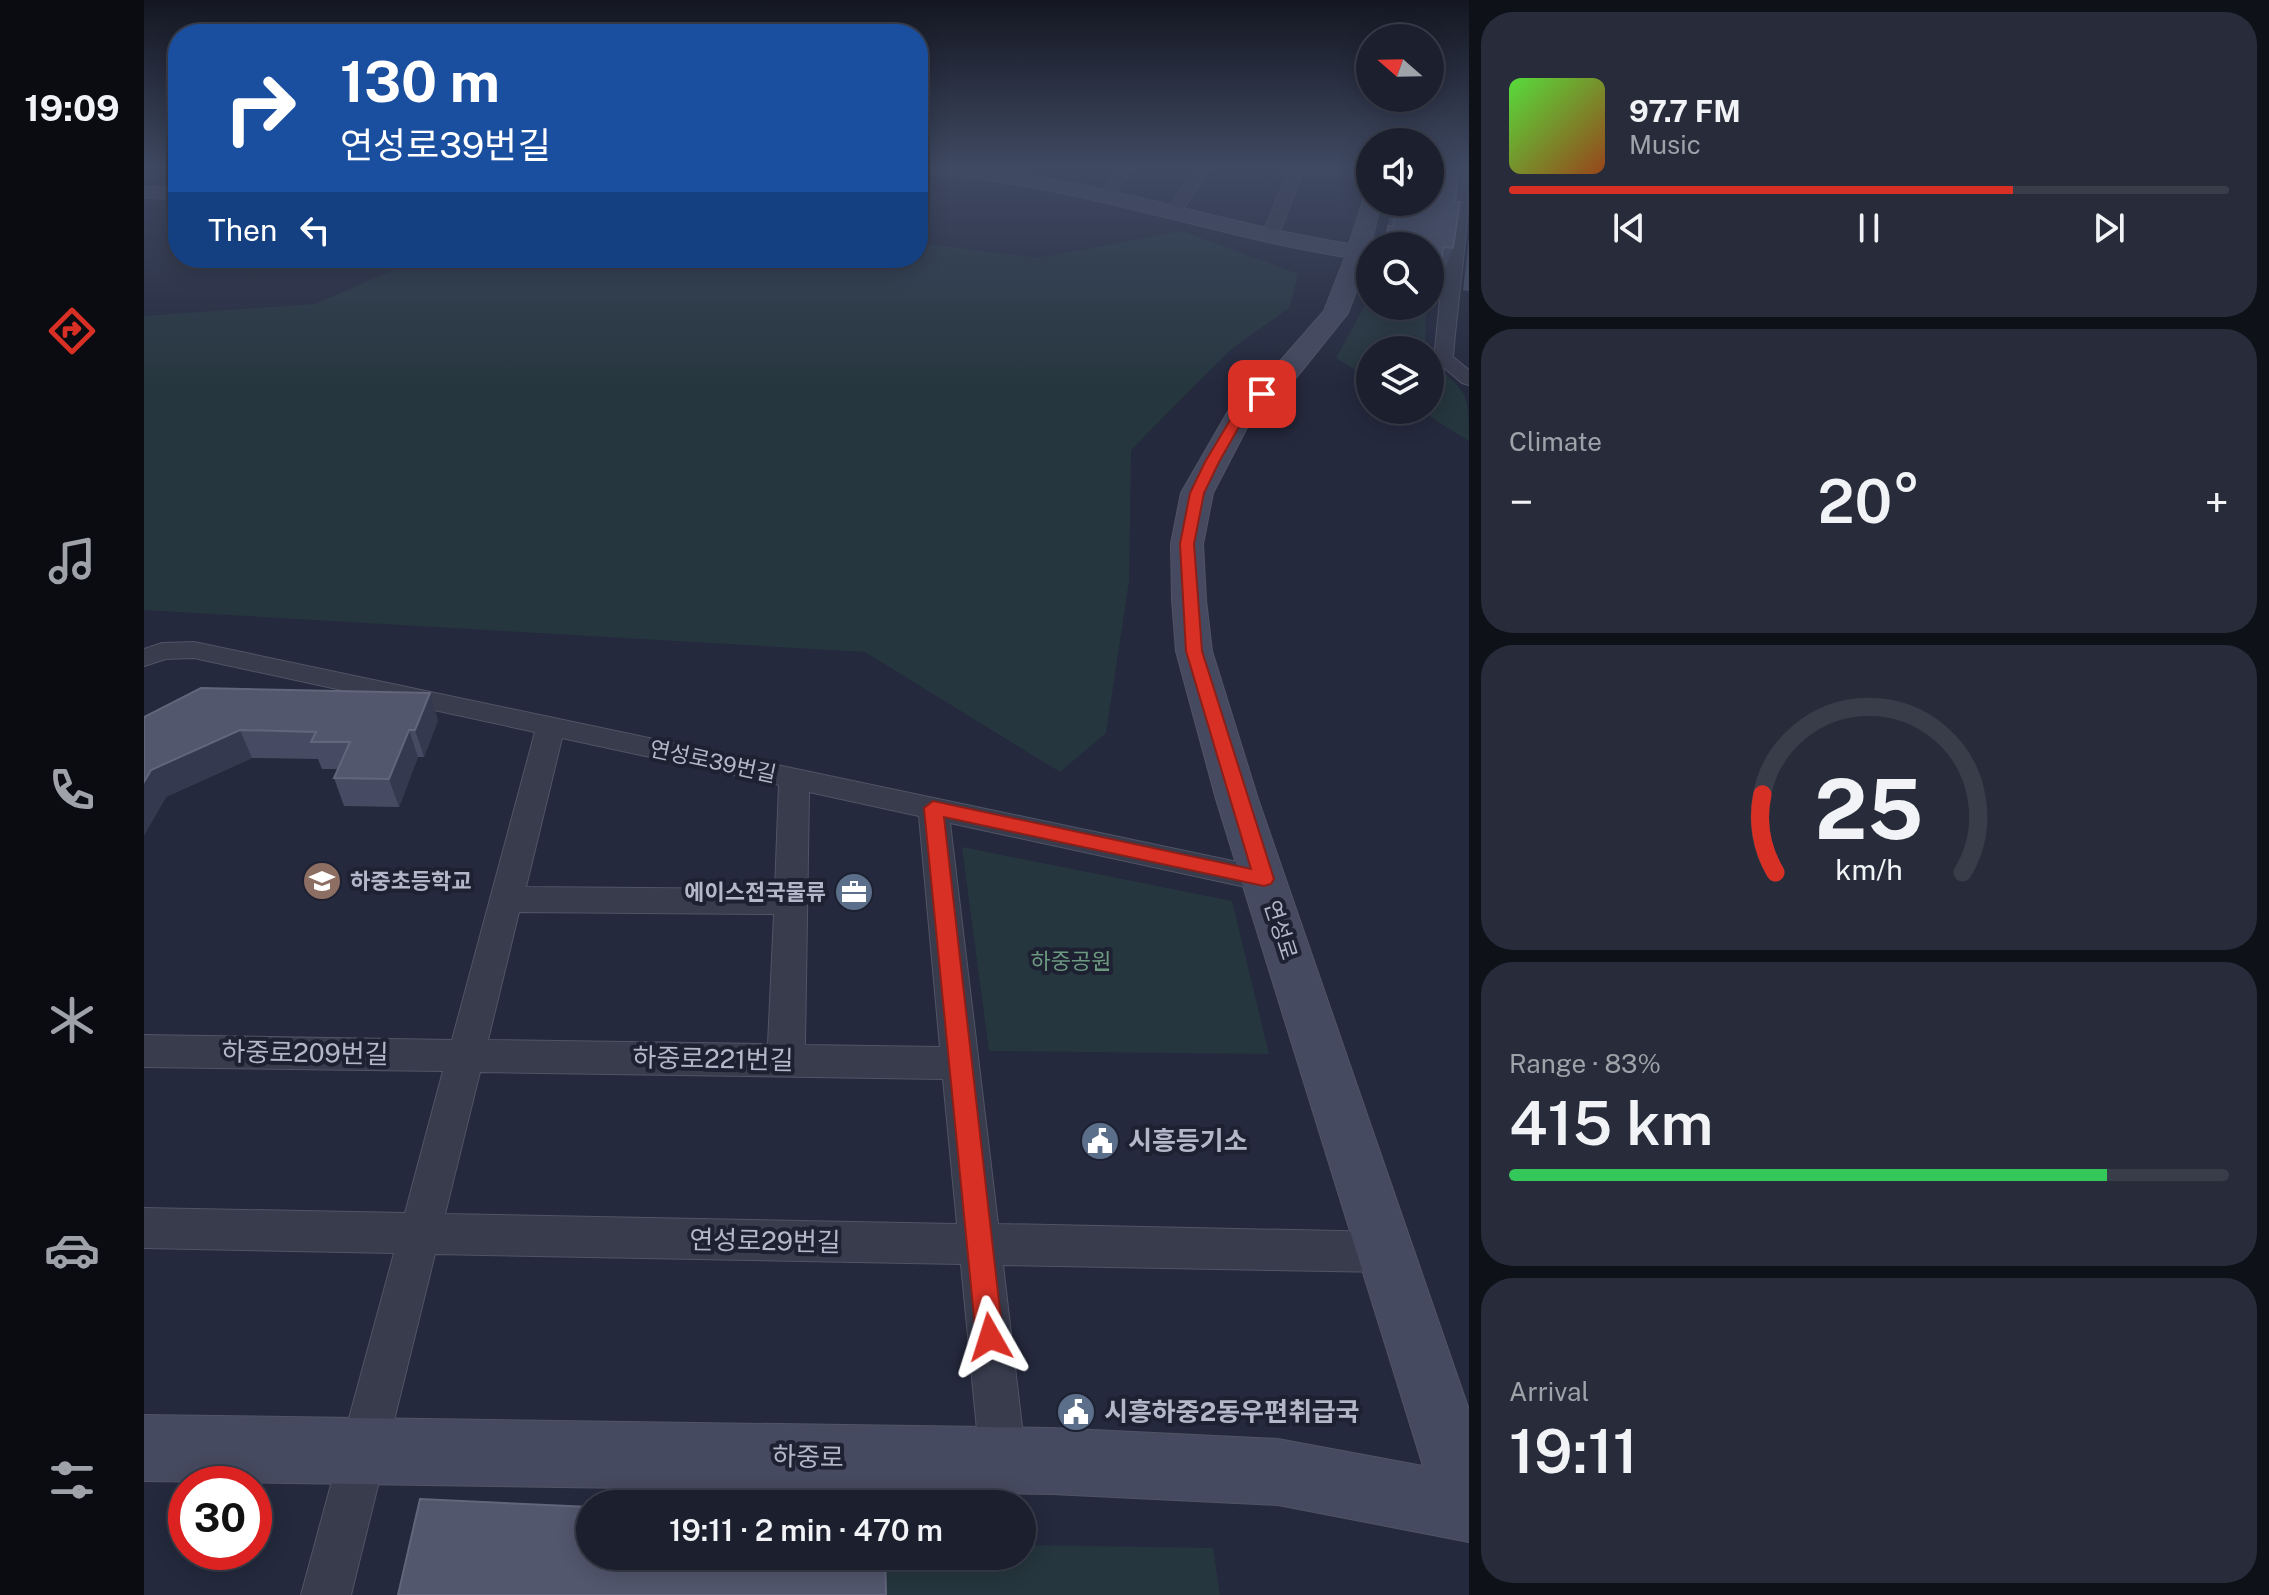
<!DOCTYPE html>
<meta charset="utf-8">
<style>
:root{--surface:#1b1f2e;--page:#282c3a;--text:#f1f3f6;--muted:#a0a2aa;--line:#393d4a;--accent:#d93025}
body{margin:0;font-family:"Public Sans","Noto Sans KR",sans-serif;background:var(--page);color:var(--text);height:100vh;display:flex;flex-direction:column;font-size:30px;white-space:nowrap}
*{box-sizing:border-box;margin:0}
p{font-size:26px;color:var(--muted)}
.icon{flex:none;width:44px;height:44px;fill:none;stroke:currentColor;stroke-width:2;stroke-linecap:round;stroke-linejoin:round}
.map{position:relative;flex:1;overflow:hidden}
.drawer{display:flex;flex-direction:column;gap:12px;padding:12px;background:#0f1119;width:800px}
.drawer>*{flex:none}
.banner{position:absolute;left:24px;top:24px;width:760px;height:244px;border-radius:32px;box-shadow:0 4px 20px #0003,0 0 0 2px var(--line);background:#1a4fa0;color:#fff;overflow:hidden}
.needle{width:52px;rotate:290deg}
.buttons{position:absolute;left:1212px;top:24px;display:grid;gap:16px}
.buttons a{display:grid;place-items:center;width:88px;height:88px;border-radius:50%;background:var(--surface);box-shadow:0 4px 20px #0003,0 0 0 2px var(--line);font-size:40px}
.speed{position:absolute;left:24px;top:1466px;display:flex;gap:16px;font-size:40px;font-weight:700;text-align:center}
.speed>*{display:grid;place-content:center;width:104px;height:104px;border-radius:50%;background:var(--surface);box-shadow:0 4px 20px #0003,0 0 0 2px var(--line);line-height:1}
.speed .limit{border:12px solid #d22;background:#fff;color:#111}
.pin{position:absolute;display:grid;place-items:center;width:68px;height:68px;color:#fff;margin:-34px;border-radius:16px;box-shadow:0 4px 12px #0006}
.me{position:absolute;width:88px;margin:-44px;rotate:354deg;stroke-linejoin:round;filter:drop-shadow(0 0 6px #0008)}
.turn{display:flex;align-items:center;gap:28px;height:168px;padding:0 40px;font-size:36px}
.turn .icon{width:104px;height:104px;stroke-width:2.5}
.turn b{display:block;font-size:56px;line-height:68px}
.then{display:flex;align-items:center;height:76px;padding:0 40px;background:#0003;gap:16px;font-size:30px}
.big{font-size:60px;font-weight:600;line-height:1.1}
.drawer .widget{flex:1;display:flex;flex-direction:column;justify-content:center;gap:12px;min-width:0;padding:0 28px;border-radius:32px;background:var(--page)}
.drawer .dial{align-items:center;gap:0}
.dial svg{height:208px;overflow:visible;fill:none;stroke:var(--line);stroke-width:7;stroke-linecap:round;text-anchor:middle}
.dial text{fill:var(--text);stroke:none}
.song{display:flex;align-items:center;gap:24px}
.cover{width:96px;height:96px;border-radius:12px;background:linear-gradient(135deg,hsl(110 70% 55%),hsl(20 70% 35%))}
.played{height:8px;border-radius:4px;background:linear-gradient(90deg,var(--accent) 70%,var(--line) 70%)}
.keys{display:flex;justify-content:space-around;direction:ltr}
.heat{display:flex;justify-content:space-between;align-items:center;font-size:44px;direction:ltr}
.charge{height:12px;border-radius:6px;background:linear-gradient(90deg,#34c759 83%,var(--line) 0)}
.trip{position:absolute;left:432px;top:1490px;width:460px;height:80px;border-radius:40px;background:var(--surface);box-shadow:0 4px 20px #0003,0 0 0 2px var(--line);font-weight:600;line-height:80px;text-align:center}
main{display:flex;flex:1;min-height:0}
.tabs{display:flex;flex-direction:column;width:144px;justify-content:space-around;align-items:center;background:#0b0c12;color:var(--muted)}
.tabs .icon{width:56px;height:56px}
.tabs .on{color:var(--accent)}
.tabs b{font-size:36px;color:var(--text)}
.map>svg:first-child{display:block}
</style>
<main>
<nav class="tabs">
<b>19:09</b>
<svg class="icon on" aria-label="directions" viewBox="0 0 24 24"><path d="M12 3l9 9-9 9-9-9zM9 14v-3h6M13 9l2 2-2 2"/></svg>
<svg class="icon" aria-label="music" viewBox="0 0 24 24"><path d="M9 18V5l10-2v13"/><circle cx="6" cy="18" r="3"/><circle cx="16" cy="16" r="3"/></svg>
<svg class="icon" aria-label="phone" viewBox="0 0 24 24"><path d="M5 4h4l2 5-3 2q2 4 5 5l2-3 5 2v4C11 20 4 13 5 4z"/></svg>
<svg class="icon" aria-label="climate" viewBox="0 0 24 24"><path d="M12 3v18M4 7l16 10M4 17L20 7"/></svg>
<svg class="icon" aria-label="car" viewBox="0 0 24 24"><path d="M5 17H2v-5l4-1 3-4h7l3 4 3 1v5h-3M9 17h6M6 11h13"/><circle cx="7" cy="17" r="2"/><circle cx="17" cy="17" r="2"/></svg>
<svg class="icon" aria-label="filters" viewBox="0 0 24 24"><path d="M4 7h16M4 17h16"/><circle cx="9" cy="7" r="2"/><circle cx="15" cy="17" r="2"/></svg>
</nav>
<div class="map">
<svg width="1325" height="1595" viewBox="0 0 1325 1595">
<rect width="100%" height="100%" fill="#24293d"/>
<!-- green -->
<g fill="#26363e">
<polygon points="1038,231 1154,274 1145,308 1086,350 987,450 985,581 962,733 916,772 721,652 0,610 0,316 171,304 277,258 774,258 774,243 894,258"/>
<polygon points="1226,296 1226,306 1282,306 1281,350 1226,350 1226,379 1192,358"/>
<path d="M1286,361C1324,393 1325,392 1325,441L1275,410H1286Z"/>
<polygon points="818,847 1088,901 1125,1054 845,1051"/>
<polygon points="878,1545 1069,1548 1076,1595 738,1595 737,1556 878,1556"/>
</g>
<g fill="none" stroke-linecap="round" stroke-linejoin="round">
<!-- street casing -->
<g stroke="#505465" stroke-width="2">
<g id="street">
<polygon points="975,166 989,166 967,201 957,201 955,198"/>
<polygon points="1053,166 1067,166 1034,217 1024,217 1021,214"/>
<polygon points="1136,166 1174,166 1226,173 1226,181 1159,172 1133,238 1125,243 1117,238 1145,170"/>
<path d="M1317,166H1325C1325,230 1314,293 1309,357L1325,370V385L1318,383L1290,359L1299,270L1314,193L1286,189V181L1315,185Z"/>
<path d="M50,642L1131,870L1136,879L1131,888L1120,891L806,823L854,1224L1242,1232L1257,1238L1263,1252L1257,1266L1242,1272L859,1265L882,1461L876,1478L859,1484L842,1478L836,1461L817,1264L291,1254L207,1595H157L250,1253L0,1248V1208L261,1213L299,1071L0,1067V1035L308,1040L391,732L50,658L22,659L0,666V649L18,643ZM418,738L635,785L631,889L382,887ZM665,792L775,816L796,1047L661,1045ZM375,912L630,914L624,1044L344,1040ZM336,1072L799,1079L813,1224L301,1214Z"/>
</g>
</g>
<!-- secondary casing -->
<g stroke="#505465" stroke-width="2">
<g id="secondary">
<path d="M774,166C920,166 1061,221 1205,244L1220,198L1226,196V202H1237L1222,266L1204,313L1151,379L1108,418L1069,493L1059,544L1062,600L1068,651L1114,799L1325,1410V1542L1134,1505L908,1494L0,1481V1415L908,1428L1134,1439L1279,1466L1072,799L1032,651L1028,600L1027,544L1037,493L1086,408L1131,367L1180,311L1201,257C1058,234 919,180 774,174Z"/>
<polygon points="0,186 34,187 34,199 0,198"/>
</g>
</g>
<!-- street -->
<use href="#street" fill="#383c4d" fill-rule="evenodd"/>
<!-- secondary -->
<use href="#secondary" fill="#464a60" fill-rule="evenodd"/>
</g>
<!-- wall -->
<g fill="#464b63">
<polygon points="1286,166 1318,166 1313,180 1309,248 1294,287 1287,286 1286,289 1286,246 1237,246 1244,226 1248,202 1286,202"/>
<polygon points="1325,239 1325,291 1319,290"/>
<polygon points="0,717 294,720 280,757 274,757 255,807 200,806 190,778 194,769 178,769 174,759 108,758 22,797 0,835"/>
</g>
<!-- shaded-wall -->
<g fill="#34394f">
<polygon points="286,693 294,720 280,757 271,730"/>
<polygon points="96,730 108,758 22,797 0,835 0,782 7,770"/>
<polygon points="265,730 274,757 255,807 245,779"/>
</g>
<!-- building -->
<g fill="#52576e" stroke="#61667c" stroke-width="2">
<polygon points="1286,166 1314,166 1311,202 1316,202 1309,248 1299,247 1298,257 1286,255 1286,246 1243,246 1244,226 1249,226 1253,202 1286,202"/>
<polygon points="57,688 286,693 271,730 265,730 245,779 190,778 206,742 167,742 172,732 96,730 7,770 0,782 0,717"/>
<polygon points="276,1499 446,1507 446,1556 741,1556 742,1595 254,1595"/>
</g>
<!-- sky -->
<linearGradient id="sky" x2="0" y2="1"><stop stop-color="#141722"/><stop offset="0.43" stop-color="#3f4962"/><stop offset="1" stop-color="#3f4962" stop-opacity="0"/></linearGradient>
<rect width="1325" height="389" fill="url(#sky)"/>
<!-- route -->
<polygon fill="#d93025" stroke="#8d1f18" stroke-width="2" points="1118,390 1124,394 1101,416 1075,462 1060,493 1050,544 1058,651 1130,879 1127,884 1120,886 800,817 859,1337 855,1347 846,1351 836,1347 832,1337 780,808 789,801 1107,869 1042,651 1036,544 1046,493 1061,462 1091,412"/>
<!-- icons -->
<defs>
<g id="school-disc" transform="scale(2)"><circle r="9.5" fill="#8d6e63" stroke="#1d2132"/><path d="M0-5L7-2L0 1L-7-2ZM-4 1L0 2.5L4 1V4Q0 6-4 4Z" fill="#fff"/></g>
<g id="office-disc" transform="scale(2)"><circle r="9.5" fill="#5c6f8a" stroke="#1d2132"/><path d="M-6-3h4V-5.5h4V-3h4V5H-6ZM-1-4.5V-3h2v-1.5ZM-6 0V1H6V0Z" fill="#fff"/></g>
<g id="civic-disc" transform="scale(2)"><circle r="9.5" fill="#5c6f8a" stroke="#1d2132"/><path d="M-.6-6.5H3V-4.5H.6V-3L4-1V1h2V6H-6V1h2V-1L-.6-3ZM-1.2 2.5V6h2.4V2.5Z" fill="#fff"/></g>
</defs>
<g fill-rule="evenodd">
<use href="#school-disc" x="178" y="881"/>
<use href="#office-disc" x="710" y="892"/>
<use href="#civic-disc" x="956" y="1141"/>
<use href="#civic-disc" x="932" y="1412"/>
</g>
<g text-anchor="middle" stroke-width="8" stroke-linejoin="round" paint-order="stroke">
<!-- street labels -->
<g font-size="22" fill="#b4b7c8" stroke="#1d2132">
<text transform="translate(569 761) rotate(12)" y="8">연성로39번길</text>
<text transform="translate(1137 930) rotate(72)" y="8">연성로</text>
</g>
<!-- poi labels -->
<g font-size="22" font-weight="bold" fill="#b4b7c8" stroke="#1d2132" text-anchor="start">
<text x="206" y="889">하중초등학교</text>
<text x="682" y="900" text-anchor="end">에이스전국물류</text>
</g>
<!-- park labels -->
<g font-size="22" fill="#6c9980" stroke="#1d2132">
<text x="927" y="969">하중공원</text>
</g>
<!-- near-street labels -->
<g font-size="26" fill="#b4b7c8" stroke="#1d2132">
<text transform="translate(161 1053) rotate(1)" y="9">하중로209번길</text>
<text transform="translate(569 1059) rotate(1)" y="9">하중로221번길</text>
<text transform="translate(621 1241) rotate(1)" y="9">연성로29번길</text>
<text transform="translate(664 1457) rotate(1)" y="9">하중로</text>
</g>
<!-- near-poi labels -->
<g font-size="26" font-weight="bold" fill="#b4b7c8" stroke="#1d2132" text-anchor="start">
<text x="984" y="1150">시흥등기소</text>
<text x="960" y="1421">시흥하중2동우편취급국</text>
</g>
</g>
</svg>
<div class="buttons">
<a><svg class="needle" viewBox="-14 -14 28 28"><path d="M0-13l5 13h-10z" fill="#e53935"/><path d="M0 13l5-13h-10z" fill="#a0a2aa"/></svg></a>
<a><svg class="icon" aria-label="sound" viewBox="0 0 24 24"><path d="M4 9h4l5-4v14l-5-4H4zM17 9q2 3 0 6"/></svg></a>
<a><svg class="icon" aria-label="search" viewBox="0 0 24 24"><circle cx="10" cy="10" r="6"/><path d="M15 15l6 6"/></svg></a>
<a><svg class="icon" aria-label="layers" viewBox="0 0 24 24"><path d="M12 4l9 5-9 5-9-5zM3 14l9 5 9-5"/></svg></a>
</div>
<div class="speed"><div class="limit">30</div></div>
<div class="pin" style="left:1118px;top:394px;background:#d93025"><svg class="icon" aria-label="arrive" viewBox="0 0 24 24"><path d="M6 21V4h12l-3 4 3 4H6"/></svg></div>
<svg class="me" style="left:846px;top:1337px" viewBox="-20 -20 40 40"><path d="M0-17L14 15 0 8-14 15z" fill="#d93025" stroke="#fff" stroke-width="4"/></svg>
<div class="trip">19:11 · 2 min · 470 m</div>
<div class="banner">
<div class="turn"><svg class="icon" aria-label="right" viewBox="0 0 24 24"><path d="M7 20v-9h11M14 6l5 5-5 5"/></svg><div><b>130 m</b>연성로39번길</div></div>
<div class="then">Then<svg class="icon" aria-label="left" viewBox="0 0 24 24"><path d="M17 20v-9H6M10 6l-5 5 5 5"/></svg></div>
</div>
</div>
<section class="drawer">
<div class="widget">
<div class="song"><i class="cover"></i><div><b>97.7 FM</b><p>Music</p></div></div>
<div class="played"></div>
<div class="keys"><svg class="icon" aria-label="previous" viewBox="0 0 24 24"><path d="M18 5L8 12l10 7zM5 5v14"/></svg><svg class="icon" aria-label="pause" viewBox="0 0 24 24"><path d="M8 5v14M16 5v14"/></svg><svg class="icon" aria-label="next" viewBox="0 0 24 24"><path d="M6 5l10 7-10 7zM19 5v14"/></svg></div>
</div>
<div class="widget"><p>Climate</p>
<div class="heat"><a>−</a><b class="big">20°</b><a>+</a></div>
</div>
<div class="widget dial"><svg viewBox="0 0 100 80">
<path d="M14 69A42 42 0 1 1 86 69"/>
<path d="M14 69A42 42 0 0 1 9 39" stroke="#d93025"/>
<text x="50" y="56" font-size="32" font-weight="700">25</text>
<text x="50" y="72" font-size="11">km/h</text>
</svg></div>
<div class="widget"><p>Range · 83%</p><b class="big">415 km</b><div class="charge"></div></div>
<div class="widget"><p>Arrival</p><b class="big">19:11</b></div>
</section>
</main>
